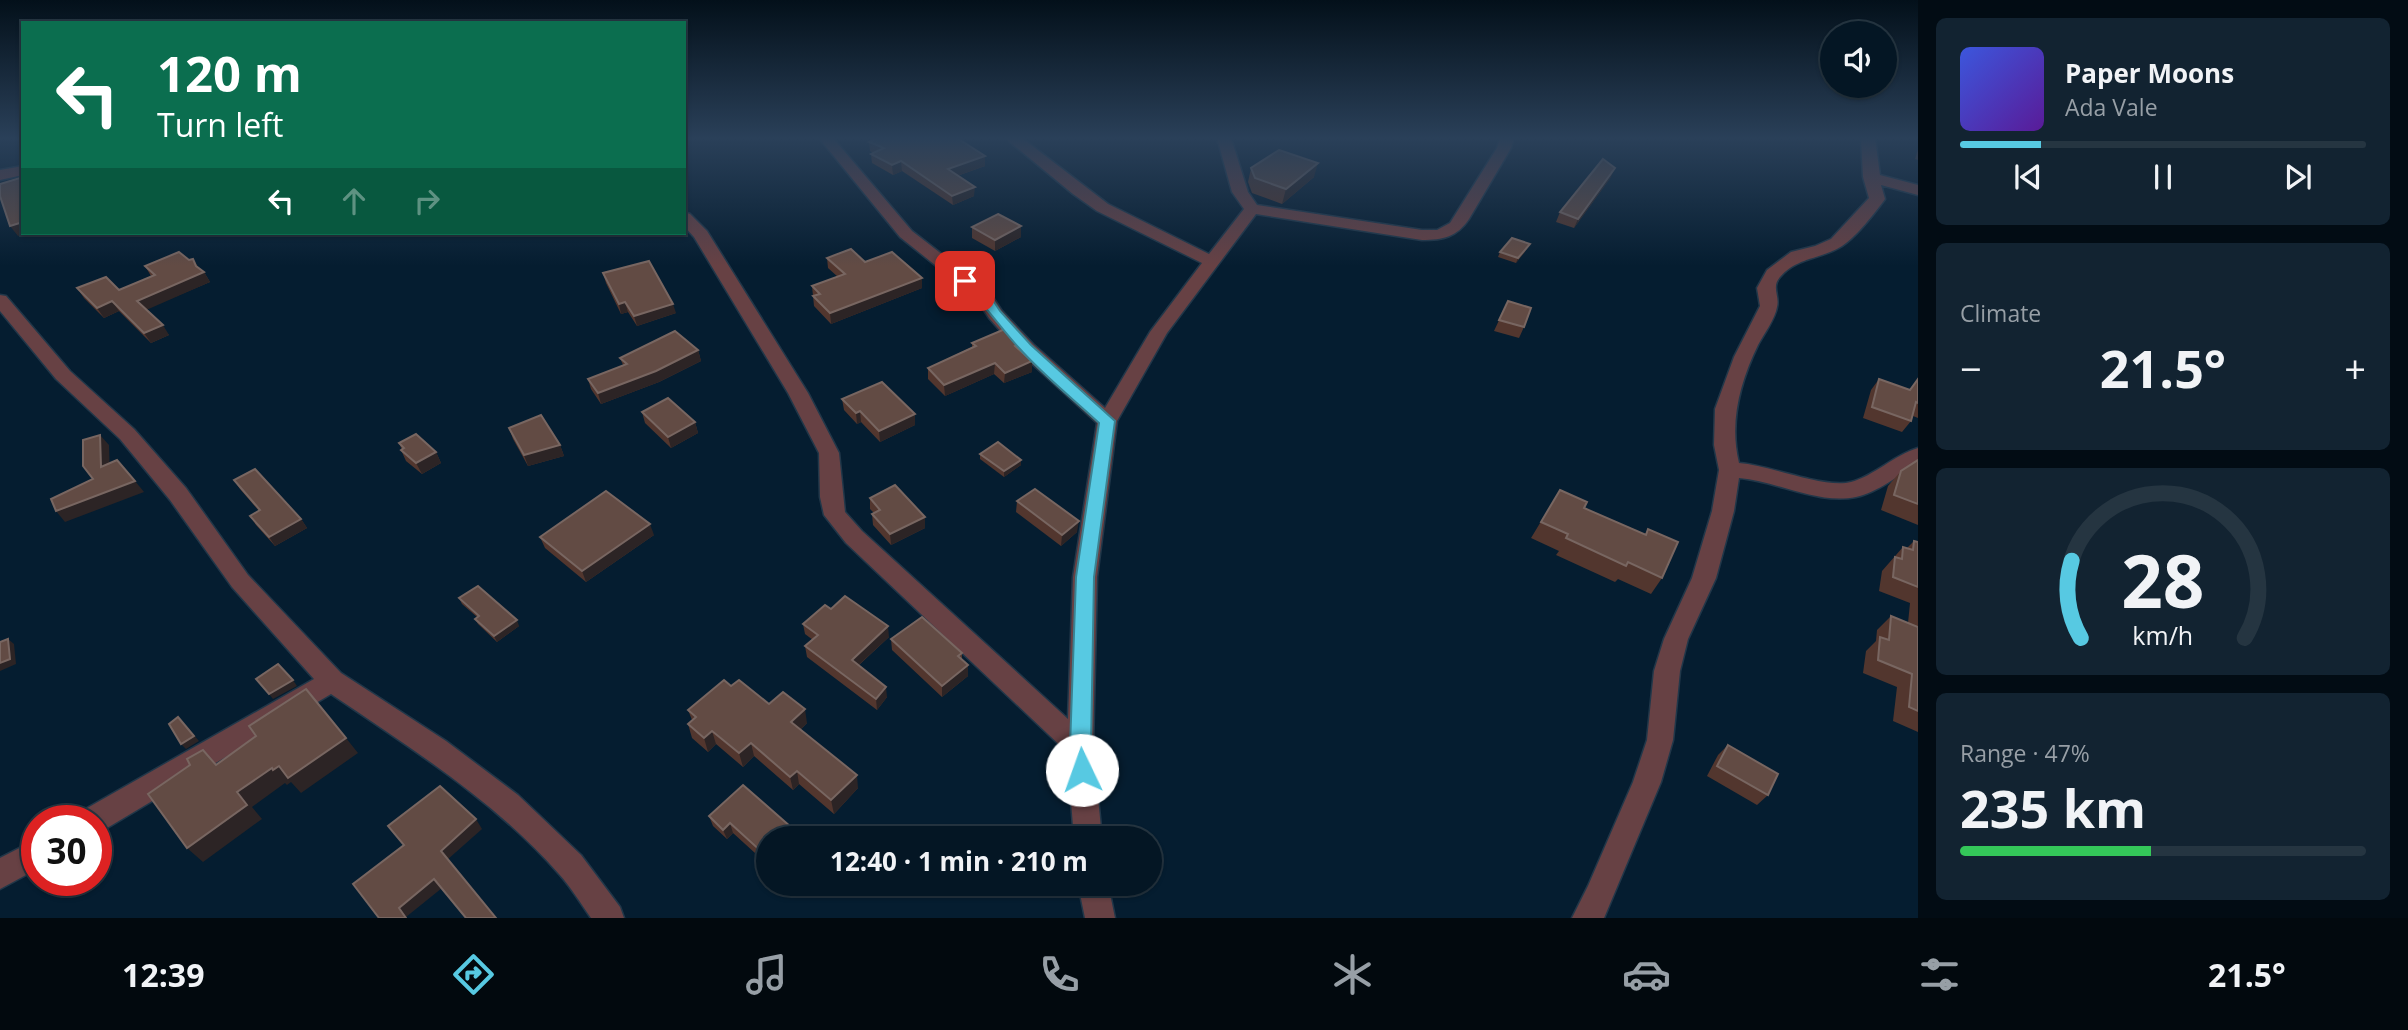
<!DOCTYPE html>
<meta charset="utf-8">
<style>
:root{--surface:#041624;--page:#122331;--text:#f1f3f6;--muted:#979fa6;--line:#253541;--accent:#57c9e2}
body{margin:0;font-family:"Open Sans",sans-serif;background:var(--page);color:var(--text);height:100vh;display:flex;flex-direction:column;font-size:26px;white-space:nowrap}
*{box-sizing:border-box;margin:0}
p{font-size:23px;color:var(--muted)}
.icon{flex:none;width:38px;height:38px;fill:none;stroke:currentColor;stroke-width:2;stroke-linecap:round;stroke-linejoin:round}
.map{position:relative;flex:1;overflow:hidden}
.panel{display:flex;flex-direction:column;gap:18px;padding:18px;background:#020c14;width:490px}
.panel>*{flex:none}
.top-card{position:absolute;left:21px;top:21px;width:665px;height:214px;border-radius:0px;box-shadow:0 2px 5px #0004,0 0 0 2px var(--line);background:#0b6e4f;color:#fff;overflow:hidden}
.fabs{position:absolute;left:1820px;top:21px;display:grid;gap:14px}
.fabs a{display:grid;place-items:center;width:77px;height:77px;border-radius:50%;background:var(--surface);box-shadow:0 2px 5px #0004,0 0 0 2px var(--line);font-size:35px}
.speed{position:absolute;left:21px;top:805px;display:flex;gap:14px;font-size:35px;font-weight:700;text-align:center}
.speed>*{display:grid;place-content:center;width:91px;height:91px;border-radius:50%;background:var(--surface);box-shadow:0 2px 5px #0004,0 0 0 2px var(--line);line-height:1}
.speed .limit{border:10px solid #d22;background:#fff;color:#111}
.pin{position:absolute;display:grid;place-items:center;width:60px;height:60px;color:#fff;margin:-30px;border-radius:14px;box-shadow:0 4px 10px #0006}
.me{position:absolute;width:77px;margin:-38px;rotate:357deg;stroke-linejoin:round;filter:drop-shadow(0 0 5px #0008)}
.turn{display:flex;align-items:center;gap:24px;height:147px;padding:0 21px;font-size:32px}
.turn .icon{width:91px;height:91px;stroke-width:2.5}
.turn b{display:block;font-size:49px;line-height:60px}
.lanes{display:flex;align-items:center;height:66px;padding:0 21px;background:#0003;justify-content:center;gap:35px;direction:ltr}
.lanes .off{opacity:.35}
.big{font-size:52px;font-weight:700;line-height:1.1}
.panel .tile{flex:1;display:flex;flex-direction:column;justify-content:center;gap:10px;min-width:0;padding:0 24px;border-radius:10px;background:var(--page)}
.panel .dial{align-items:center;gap:0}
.dial svg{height:182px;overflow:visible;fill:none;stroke:var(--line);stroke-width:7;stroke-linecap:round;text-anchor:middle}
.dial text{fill:var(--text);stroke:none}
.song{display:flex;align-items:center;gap:21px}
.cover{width:84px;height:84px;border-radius:10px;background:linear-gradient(135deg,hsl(230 70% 55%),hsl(270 70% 35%))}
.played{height:7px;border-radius:4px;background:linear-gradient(90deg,var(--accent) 20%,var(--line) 20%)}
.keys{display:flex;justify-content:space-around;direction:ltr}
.heat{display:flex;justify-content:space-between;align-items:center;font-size:38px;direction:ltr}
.charge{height:10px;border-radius:5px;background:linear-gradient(90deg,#34c759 47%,var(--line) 0)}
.trip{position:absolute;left:756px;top:826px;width:406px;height:70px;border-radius:35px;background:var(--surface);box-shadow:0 2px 5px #0004,0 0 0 2px var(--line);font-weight:700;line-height:70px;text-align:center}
.dock{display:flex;height:112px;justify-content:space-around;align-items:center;background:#02090e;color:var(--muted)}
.dock .icon{width:49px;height:49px}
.dock .on{color:var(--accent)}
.dock b{font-size:32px;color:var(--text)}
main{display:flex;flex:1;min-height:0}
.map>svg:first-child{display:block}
</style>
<main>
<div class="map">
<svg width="1918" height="918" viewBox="0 0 1918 918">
<rect width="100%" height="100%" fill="#051d30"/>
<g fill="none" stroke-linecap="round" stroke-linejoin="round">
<!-- minor casing -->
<g stroke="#213749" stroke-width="3">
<g id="minor">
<path d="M819,138H833L912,231L988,290L1002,311L1033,344L1105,408L1150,332L1202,263L1097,211L1073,194L1005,138H1022L1108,204L1209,254L1244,209L1232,192L1217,138H1231L1248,192L1257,205L1422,230H1437L1450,223L1497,148L1500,138H1514L1511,148L1469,219C1457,237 1443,240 1422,240L1256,214L1167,333L1117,421L1097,577L1093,747L1102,838H1074L1067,752L846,543L824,515L820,497L819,453L788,393L694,237L684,226V212L690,214L707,231L808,393L839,453L845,512L862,531L1068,719L1073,577L1097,423L1019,352L989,318L975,297L900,237Z"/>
<path d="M1861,138H1875L1880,175L1918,185V195L1881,185L1885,199C1874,214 1857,236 1842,246C1822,259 1797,257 1780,277C1771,287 1780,296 1777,307C1775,319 1764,334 1758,345C1740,382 1729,422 1739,463C1769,465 1825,489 1851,482C1874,476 1894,455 1918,448V464C1900,474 1877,493 1856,497C1818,505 1777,481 1739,478L1734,511L1716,578L1688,639L1680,671L1673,740L1661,782L1604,918H1572L1588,886L1633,782L1647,740L1654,671L1664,639L1692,578L1712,511L1719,470L1714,445L1715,409L1734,357L1760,306L1757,288L1767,270L1791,252L1815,246L1831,239L1869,198L1863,177Z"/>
<polygon points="23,166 23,175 0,180 0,170"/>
<path d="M0,295L6,296L70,371L134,429L186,488L248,575L341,673L446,741L518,795L581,855L620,907L624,918H591C581,904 571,887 559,874C495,801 412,749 331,694L102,831L96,833V821H78L82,811L314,679L232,587L170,500L120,439L56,379L0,311Z"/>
<polygon points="37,839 37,869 0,889 0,858"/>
<polygon points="1078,884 1108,884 1115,918 1085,918"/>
</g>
</g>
<!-- minor -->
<use href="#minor" fill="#674144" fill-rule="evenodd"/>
</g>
<!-- wall -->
<g fill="#52362e">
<polygon points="869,142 985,166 957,176 974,196 953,205 902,171 893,175 872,163 871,154 873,153 870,151"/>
<polygon points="1918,149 1918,160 1915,159"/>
<polygon points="1251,168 1314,177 1282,204 1252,193 1248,182"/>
<polygon points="1611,177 1574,228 1556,222 1560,212"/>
<polygon points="1021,226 1021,237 995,251 972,238 972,227"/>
<polygon points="1527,249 1516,263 1498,257 1500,252"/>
<polygon points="827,258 865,262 922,288 831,324 814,306 812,286 838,277 828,268"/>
<polygon points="145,266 199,268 204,272 210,282 146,309 169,335 151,343 119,311 104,318 84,298 77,288 119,290 151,276"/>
<polygon points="603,273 676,313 637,326 628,312 621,314 606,283"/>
<polygon points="1508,301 1524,327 1519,338 1494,331"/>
<polygon points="972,343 1019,344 1018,349 1032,372 1004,383 994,374 945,396 928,379 928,368 972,347"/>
<polygon points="698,350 701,361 659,382 601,404 591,389 588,379 623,365 620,358"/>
<polygon points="1879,379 1910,390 1918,379 1918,418 1913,416 1911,421 1902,432 1863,418 1871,390"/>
<polygon points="842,399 915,425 880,442 861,422 857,424 844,410"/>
<polygon points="642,412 695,422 698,433 671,448 645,423"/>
<polygon points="509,428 560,445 564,456 528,466 513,439"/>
<polygon points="399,443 436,452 441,463 422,474 406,461 401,450 402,450"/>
<polygon points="980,454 1021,465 1004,477 980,459"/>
<polygon points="1918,460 1918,525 1881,510 1888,486 1901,471"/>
<polygon points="234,480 301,519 307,528 275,546 256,525 250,516 259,511 240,489"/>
<polygon points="1560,490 1584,508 1645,534 1648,529 1662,578 1651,594 1618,579 1615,582 1556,555 1559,551 1531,538"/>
<polygon points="870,498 925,517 925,528 891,545 873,525 872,514 874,513 870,509"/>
<polygon points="1017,501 1077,532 1061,546 1016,512"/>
<polygon points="654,535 586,582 545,548 540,537"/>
<polygon points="1914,541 1918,542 1918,732 1893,721 1897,687 1863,673 1866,651 1876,641 1877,630 1891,616 1908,623 1910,603 1879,591 1882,571 1903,547 1907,548"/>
<polygon points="459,598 519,626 497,642 478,624 475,619 477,617 462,604"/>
<polygon points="831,609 889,637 859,665 887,697 877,710 807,657 805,646 813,640 805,634 803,624"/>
<polygon points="891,639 962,653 962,659 968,665 968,676 942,697 892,650"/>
<polygon points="731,686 807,723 800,730 858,788 834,814 799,784 793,790 754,756 743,767 716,744 708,752 692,738 688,724 692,720 688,710"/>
<polygon points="1728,745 1768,795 1757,805 1707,776 1718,755"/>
<polygon points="709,816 791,827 794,837 792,838 768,838 767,864 733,833 727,839 713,826"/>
</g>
<!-- shaded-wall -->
<g fill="#2c2425">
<polygon points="985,156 985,166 948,179 948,169"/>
<polygon points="901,161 902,171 893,175 892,165"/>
<polygon points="1318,163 1314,177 1282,204 1286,189"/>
<polygon points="1615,168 1611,177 1574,228 1578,219"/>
<polygon points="975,187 974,196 953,205 952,196"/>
<polygon points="23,222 23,233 29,233 18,236 10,226"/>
<polygon points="1021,226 1021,237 995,251 995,240"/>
<polygon points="1530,244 1527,249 1516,263 1518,258"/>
<polygon points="193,259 199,268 204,272 210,282 144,311 137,301 196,266"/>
<polygon points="922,278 922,288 831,324 830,313"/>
<polygon points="112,301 119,311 104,318 97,308"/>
<polygon points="625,302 628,312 621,314 619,304"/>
<polygon points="673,304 676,313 637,326 634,316"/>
<polygon points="163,325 169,335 151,343 144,333"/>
<polygon points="698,350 701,361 659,382 601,404 598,393"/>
<polygon points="1032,361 1032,372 1004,383 1005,373"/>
<polygon points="995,363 994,374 945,396 944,385"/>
<polygon points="860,411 861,422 857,424 856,413"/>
<polygon points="915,414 915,425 880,442 879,431"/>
<polygon points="695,422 698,433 671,448 668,437"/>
<polygon points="100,435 109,445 110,478 101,467"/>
<polygon points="560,445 564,456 528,466 524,455"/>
<polygon points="436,452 441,463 422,474 416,463"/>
<polygon points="1021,460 1021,465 1004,477 1004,471"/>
<polygon points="135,481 144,492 65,522 56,511"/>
<polygon points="925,517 925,528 891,545 890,534"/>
<polygon points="301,519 307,528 275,546 269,537"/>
<polygon points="1079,521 1077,532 1061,546 1062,535"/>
<polygon points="650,524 654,535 586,582 582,571"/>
<polygon points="517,620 519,626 497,642 494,636"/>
<polygon points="888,626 889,637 853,670 852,660"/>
<polygon points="8,639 14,644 16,664 0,671 0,663"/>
<polygon points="968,665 968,676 942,697 942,686"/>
<polygon points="293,680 297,686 273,699 269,694"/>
<polygon points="886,687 887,697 877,710 876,699"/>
<polygon points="805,709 807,723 793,736 791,722"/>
<polygon points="178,717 199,741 186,749 181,744"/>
<polygon points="712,731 716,744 708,752 704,738"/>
<polygon points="346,738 358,753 301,793 291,782 287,785 285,783 252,807 262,819 203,862 187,848 237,792 272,768"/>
<polygon points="751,743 754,756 743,767 739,753"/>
<polygon points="797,771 799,784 793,790 790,777"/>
<polygon points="857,775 858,788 834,814 831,800"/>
<polygon points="476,819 482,829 447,860 441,851"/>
<polygon points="730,823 733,833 727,839 723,830"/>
<polygon points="791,827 794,837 792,838 780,838"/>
<polygon points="768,850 768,863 767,864 764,854"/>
<polygon points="434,879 442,888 406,917 407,918 406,918 399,908"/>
</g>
<!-- building -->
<g fill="#624b44" stroke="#786661" stroke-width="2">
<polygon points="877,138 957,138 985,156 948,169 975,187 952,196 901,161 892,165 871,154 884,148 869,142"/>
<polygon points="1279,150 1318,163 1286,189 1255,178 1251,168"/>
<polygon points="1603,159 1615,168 1578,219 1560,212"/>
<polygon points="23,177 23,194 22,195 23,196 23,222 10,226 0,196 0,184"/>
<polygon points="998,214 1021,226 995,240 972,227"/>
<polygon points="1512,238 1530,244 1518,258 1500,252"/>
<polygon points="851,249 865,262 892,252 922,278 830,313 813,296 820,294 812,286 845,274 827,258"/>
<polygon points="179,252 189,260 193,259 196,266 204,272 137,301 163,325 144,333 112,301 97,308 77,288 106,277 119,290 155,275 145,266"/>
<polygon points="649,261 673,304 634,316 625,302 619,304 603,273"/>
<polygon points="1508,301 1531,308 1524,327 1499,320"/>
<polygon points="1005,329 1019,344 1015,346 1032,361 1005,373 995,363 944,385 928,368 976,346 972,343"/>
<polygon points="675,331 698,350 656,371 598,393 588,379 627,364 620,358"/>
<polygon points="1879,379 1910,390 1918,379 1918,403 1916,402 1911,421 1872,407"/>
<polygon points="882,382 915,414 879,431 860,411 856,413 842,399"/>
<polygon points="668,398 695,422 668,437 642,412"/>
<polygon points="541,415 560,445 524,455 509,428"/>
<polygon points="416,434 436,452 416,463 401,450 404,448 399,443"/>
<polygon points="100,435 101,467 117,460 135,481 56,511 51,499 93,479 83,466 83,440"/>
<polygon points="998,442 1021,460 1004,471 980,454"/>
<polygon points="1918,460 1918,504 1894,495 1901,471"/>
<polygon points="255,469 301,519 269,537 250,516 260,510 234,480"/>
<polygon points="895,485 925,517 890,534 872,514 880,510 870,498"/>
<polygon points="1035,489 1079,521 1062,535 1017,501"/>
<polygon points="1560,490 1587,502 1584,508 1646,535 1648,529 1678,542 1662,578 1628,562 1626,566 1566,538 1568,534 1541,522"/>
<polygon points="606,491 650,524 582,571 540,537"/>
<polygon points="1914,541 1918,542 1918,587 1893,577 1895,557 1902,559 1903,547 1913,550"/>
<polygon points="478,586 517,620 494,636 475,619 479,616 459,598"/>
<polygon points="845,596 888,626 852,660 886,687 876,699 805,646 818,635 803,624 825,605 831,609"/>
<polygon points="1891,616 1918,627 1918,711 1909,707 1912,674 1878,660 1880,637 1889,640"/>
<polygon points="922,617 962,653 958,656 968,665 942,686 891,639"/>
<polygon points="8,639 10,659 0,663 0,642"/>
<polygon points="278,664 293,680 269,694 256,679"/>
<polygon points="724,680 731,686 739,680 769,704 783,692 805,709 791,722 857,775 831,800 797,771 790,777 751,743 739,753 712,731 704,738 688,724 696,717 688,710"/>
<polygon points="306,689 346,738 288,778 279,766 273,770 272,768 237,792 247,805 187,848 148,794 190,765 187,759 203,750 216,765 256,736 249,726"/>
<polygon points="178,717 194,736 181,744 169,724"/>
<polygon points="1728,745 1778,774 1768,795 1717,766"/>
<polygon points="743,785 791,827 780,838 768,838 768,850 764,854 730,823 723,830 709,816"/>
<polygon points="440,786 476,819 441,851 496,918 466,918 434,879 399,908 406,918 379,918 353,884 404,845 388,826"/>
</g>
<!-- sky -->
<linearGradient id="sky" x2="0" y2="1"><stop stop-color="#03101a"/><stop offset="0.52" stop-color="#2a4059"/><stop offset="1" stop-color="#2a4059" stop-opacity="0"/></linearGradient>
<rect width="1918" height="266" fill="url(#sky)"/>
<!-- route -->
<path fill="#57c9e2" stroke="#398393" stroke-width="2" d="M965,277L987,291L1000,311L1031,345L1115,421L1094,577L1091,747L1093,770L1090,776L1082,779L1075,776L1070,747L1076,577L1099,423C1072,398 1043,375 1019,348C999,327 984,301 960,284V279Z"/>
</svg>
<div class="fabs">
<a><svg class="icon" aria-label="sound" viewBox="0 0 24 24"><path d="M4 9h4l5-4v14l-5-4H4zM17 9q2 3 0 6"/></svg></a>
</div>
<div class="speed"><div class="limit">30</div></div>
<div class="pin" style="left:965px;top:281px;background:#d93025"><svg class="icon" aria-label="arrive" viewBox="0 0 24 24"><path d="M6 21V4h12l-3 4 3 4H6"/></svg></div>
<svg class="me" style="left:1082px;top:770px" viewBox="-20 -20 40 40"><circle r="19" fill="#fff"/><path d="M0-13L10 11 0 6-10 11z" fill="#57c9e2"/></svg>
<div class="trip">12:40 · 1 min · 210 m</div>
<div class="top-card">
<div class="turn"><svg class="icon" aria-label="left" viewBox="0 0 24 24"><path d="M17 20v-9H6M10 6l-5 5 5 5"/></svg><div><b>120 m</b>Turn left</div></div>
<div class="lanes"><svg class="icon" aria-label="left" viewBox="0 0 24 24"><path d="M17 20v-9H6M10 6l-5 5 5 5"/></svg><svg class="icon off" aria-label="ahead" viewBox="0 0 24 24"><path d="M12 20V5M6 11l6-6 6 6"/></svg><svg class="icon off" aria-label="right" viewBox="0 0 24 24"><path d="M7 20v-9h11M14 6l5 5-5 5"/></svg></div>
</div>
</div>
<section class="panel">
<div class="tile">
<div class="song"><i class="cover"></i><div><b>Paper Moons</b><p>Ada Vale</p></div></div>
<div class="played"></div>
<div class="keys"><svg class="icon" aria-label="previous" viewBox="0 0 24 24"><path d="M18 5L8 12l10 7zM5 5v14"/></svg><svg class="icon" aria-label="pause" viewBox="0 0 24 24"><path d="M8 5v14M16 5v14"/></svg><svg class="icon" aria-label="next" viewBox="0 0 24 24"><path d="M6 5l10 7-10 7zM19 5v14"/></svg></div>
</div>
<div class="tile"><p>Climate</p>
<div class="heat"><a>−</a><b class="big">21.5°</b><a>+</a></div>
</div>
<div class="tile dial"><svg viewBox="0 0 100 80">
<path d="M14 69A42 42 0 1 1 86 69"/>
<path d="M14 69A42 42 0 0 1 10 35" stroke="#57c9e2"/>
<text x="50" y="56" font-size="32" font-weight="700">28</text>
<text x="50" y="72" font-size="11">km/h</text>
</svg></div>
<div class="tile"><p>Range · 47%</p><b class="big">235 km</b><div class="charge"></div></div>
</section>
</main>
<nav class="dock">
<b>12:39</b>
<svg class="icon on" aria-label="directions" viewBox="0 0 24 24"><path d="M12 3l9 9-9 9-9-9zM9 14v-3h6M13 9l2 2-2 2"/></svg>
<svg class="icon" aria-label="music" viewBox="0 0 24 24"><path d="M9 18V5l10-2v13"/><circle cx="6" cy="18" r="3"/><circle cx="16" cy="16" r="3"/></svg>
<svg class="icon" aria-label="phone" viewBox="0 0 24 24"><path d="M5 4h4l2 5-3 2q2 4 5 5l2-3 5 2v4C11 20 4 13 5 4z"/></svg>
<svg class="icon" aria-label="climate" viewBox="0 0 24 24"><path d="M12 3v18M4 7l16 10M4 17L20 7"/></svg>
<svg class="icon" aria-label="car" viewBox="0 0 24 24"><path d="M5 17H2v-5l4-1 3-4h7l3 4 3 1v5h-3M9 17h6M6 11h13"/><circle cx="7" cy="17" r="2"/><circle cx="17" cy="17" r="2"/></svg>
<svg class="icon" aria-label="filters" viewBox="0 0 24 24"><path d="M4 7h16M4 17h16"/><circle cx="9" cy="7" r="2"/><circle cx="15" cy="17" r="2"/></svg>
<b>21.5°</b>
</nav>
